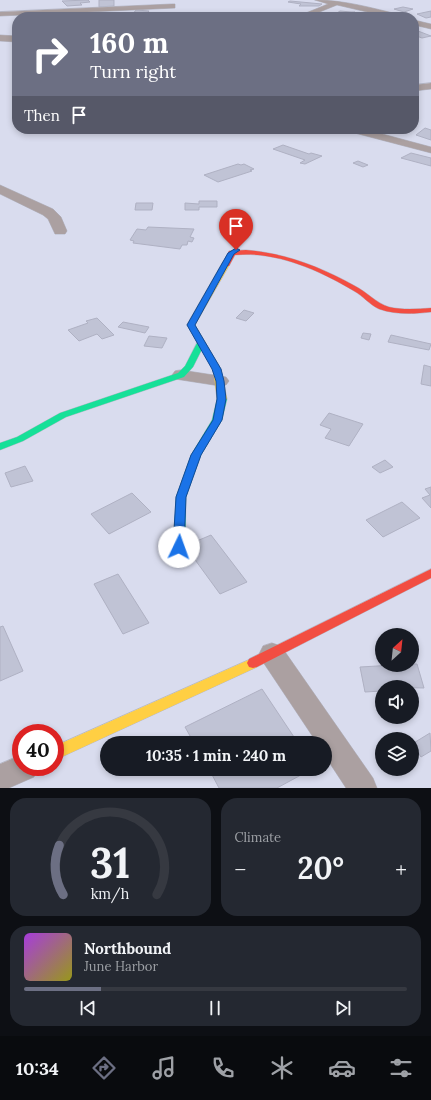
<!DOCTYPE html>
<meta charset="utf-8">
<style>
:root{--surface:#171b24;--page:#242831;--text:#f1f3f6;--muted:#9ea1a6;--line:#363941;--accent:#6c6f83}
body{margin:0;font-family:Lora,serif;background:var(--page);color:var(--text);height:100vh;display:flex;flex-direction:column;font-size:15px;white-space:nowrap}
*{box-sizing:border-box;margin:0}
p{font-size:13px;color:var(--muted)}
.icon{flex:none;width:22px;height:22px;fill:none;stroke:currentColor;stroke-width:2;stroke-linecap:round;stroke-linejoin:round}
.map{position:relative;height:788px;overflow:hidden}
.details{display:flex;flex-direction:column;gap:10px;padding:10px;background:#0d0f14;flex:1}
.details>*{flex:none}
.guide{position:absolute;left:12px;top:12px;width:407px;height:122px;border-radius:16px;box-shadow:0 2px 6px #0003;background:#6c6f83;color:#fff;overflow:hidden}
.needle{width:26px;rotate:27deg}
.controls{position:absolute;left:375px;top:628px;display:grid;gap:8px}
.controls a{display:grid;place-items:center;width:44px;height:44px;border-radius:50%;background:var(--surface);box-shadow:0 2px 6px #0003;font-size:20px}
.speed{position:absolute;left:12px;top:724px;display:flex;gap:8px;font-size:20px;font-weight:700;text-align:center}
.speed>*{display:grid;place-content:center;width:52px;height:52px;border-radius:50%;background:var(--surface);box-shadow:0 2px 6px #0003;line-height:1}
.speed .limit{border:6px solid #d22;background:#fff;color:#111}
.pin{position:absolute;display:grid;place-items:center;width:34px;height:34px;color:#fff;margin:-41px -17px;border-radius:50% 50% 50% 0;rotate:-45deg;box-shadow:0 0 4px #0007}
.pin .icon{rotate:45deg}
.me{position:absolute;width:44px;margin:-22px;rotate:3deg;stroke-linejoin:round;filter:drop-shadow(0 0 3px #0008)}
.turn{display:flex;align-items:center;gap:14px;height:84px;padding:0 12px;font-size:18px}
.turn .icon{width:52px;height:52px;stroke-width:2.5}
.turn b{display:block;font-size:28px;line-height:34px}
.then{display:flex;align-items:center;height:38px;padding:0 12px;background:#0003;gap:8px;font-size:15px}
.big{font-size:30px;font-weight:700;line-height:1.1}
.details .card{flex:1;display:flex;flex-direction:column;justify-content:center;gap:6px;min-width:0;padding:0 14px;border-radius:16px;background:var(--page)}
.details .dial{align-items:center;gap:0}
.dial svg{height:104px;overflow:visible;fill:none;stroke:var(--line);stroke-width:7;stroke-linecap:round;text-anchor:middle}
.dial text{fill:var(--text);stroke:none}
.song{display:flex;align-items:center;gap:12px}
.cover{width:48px;height:48px;border-radius:6px;background:linear-gradient(135deg,hsl(280 70% 55%),hsl(60 70% 35%))}
.played{height:4px;border-radius:2px;background:linear-gradient(90deg,var(--accent) 20%,var(--line) 20%)}
.keys{display:flex;justify-content:space-around;direction:ltr}
.heat{display:flex;justify-content:space-between;align-items:center;font-size:22px;direction:ltr}
.details .tiles{flex:1;display:grid;gap:10px;grid-template-columns:1fr 1fr}
.card:last-child{grid-column:span 2}
.trip{position:absolute;left:100px;top:736px;width:232px;height:40px;border-radius:20px;background:var(--surface);box-shadow:0 2px 6px #0003;font-weight:700;line-height:40px;text-align:center}
.tab-bar{display:flex;height:64px;justify-content:space-around;align-items:center;background:#090b0e;color:var(--muted)}
.tab-bar .icon{width:28px;height:28px}
.tab-bar .selected{color:var(--accent)}
.tab-bar b{font-size:18px;color:var(--text)}
.map>svg:first-child{display:block}
</style>
<div class="map">
<svg width="431" height="788" viewBox="0 0 431 788">
<rect width="100%" height="100%" fill="#d9dcee"/>
<!-- building -->
<g fill="#c0c3d5" stroke="#afb1c3">
<polygon points="88,0 90,2 80,3 82,5 67,6 62,1"/>
<polygon points="99,0 114,0 114,6 99,7"/>
<polygon points="290,1 322,4 319,6 299,6 301,4 288,2"/>
<polygon points="403,7 413,9 404,12 394,9"/>
<polygon points="136,10 149,11 144,16 132,15"/>
<polygon points="340,11 351,12 355,12 351,15 337,13"/>
<polygon points="431,11 431,17 426,18 417,14"/>
<polygon points="418,31 431,36 422,38 414,35 414,32"/>
<polygon points="425,128 431,130 431,140 416,135"/>
<polygon points="283,145 309,154 311,153 322,156 305,164 300,163 305,160 273,149"/>
<polygon points="411,153 431,158 431,166 401,158"/>
<polygon points="358,161 368,165 363,167 353,163"/>
<polygon points="238,164 241,165 244,164 254,169 250,170 252,171 218,182 204,175"/>
<polygon points="199,201 217,201 217,207 199,207 199,210 185,210 185,203 199,204"/>
<polygon points="136,203 153,203 152,210 135,210"/>
<polygon points="148,227 194,229 190,237 194,238 192,242 188,241 187,245 182,245 180,249 133,243 134,241 130,240 137,229 146,230"/>
<polygon points="244,310 254,313 246,321 236,318"/>
<polygon points="97,318 114,335 102,339 97,334 79,341 68,330 88,323 86,321"/>
<polygon points="123,322 149,327 145,333 118,327"/>
<polygon points="363,333 371,334 369,340 361,338"/>
<polygon points="391,335 431,344 429,350 388,342"/>
<polygon points="149,336 167,338 162,348 144,346"/>
<polygon points="424,365 431,367 431,386 421,384"/>
<polygon points="329,413 363,424 349,446 325,438 331,429 320,425"/>
<polygon points="385,460 393,467 380,473 372,467"/>
<polygon points="25,466 33,481 11,487 5,473"/>
<polygon points="431,487 431,508 422,498 430,495 425,489"/>
<polygon points="132,493 151,512 109,534 91,514"/>
<polygon points="402,502 420,518 383,537 366,520"/>
<polygon points="211,535 247,582 220,594 185,546"/>
<polygon points="118,574 149,623 123,634 94,584"/>
<polygon points="3,626 23,671 0,681 0,627"/>
<polygon points="412,664 417,664 424,688 382,687 382,691 365,692 360,667"/>
<polygon points="262,689 298,743 194,743 185,727"/>
<polygon points="430,733 431,751 421,757 412,744"/>
<polygon points="209,769 312,769 277,788 219,788"/>
</g>
<g fill="none" stroke-linecap="round" stroke-linejoin="round">
<!-- street casing -->
<g stroke="#b6b9c8" stroke-width="1">
<g id="street">
<path d="M315,0C345,0 372,8 401,15L402,17H389L337,5L307,17H296L328,4Z"/>
<polygon points="172,4 175,4 175,8 0,16 0,12"/>
<polygon points="414,20 431,24 431,29 414,25"/>
<polygon points="0,35 17,36 17,42 0,41"/>
<polygon points="431,83 431,89 414,91 414,85"/>
<polygon points="346,129 364,129 431,147 431,153 347,131"/>
<polygon points="0,185 53,209 61,217 67,231 65,234 55,234 48,219 43,215 0,194"/>
<polygon points="181,370 220,376 226,377 229,381 226,385 220,386 175,379 172,375 175,371"/>
<polygon points="272,643 281,646 373,778 377,788 346,788 325,756 325,743 317,743 263,662 259,654 263,646"/>
<polygon points="21,755 21,767 38,767 34,777 9,788 0,788 0,764"/>
</g>
</g>
<!-- fast casing -->
<g stroke="#b6b9c8" stroke-width="1">
<g id="fast">
<polygon points="198,341 204,341 205,343 193,367 184,377 66,417 23,441 0,450 0,443 17,437 60,413 178,373 185,366"/>
<polygon points="222,396 227,399 222,420 201,455 186,497 185,547 183,550 179,551 175,550 173,547 176,497 191,455 212,420 217,399"/>
</g>
</g>
<!-- slow casing -->
<g stroke="#b6b9c8" stroke-width="1">
<g id="slow">
<polygon points="223,262 229,262 230,264 195,325 221,369 227,399 222,402 217,399 213,369 187,325"/>
<polygon points="253,658 257,659 259,663 257,667 55,760 55,746"/>
</g>
</g>
<!-- jam casing -->
<g stroke="#b6b9c8" stroke-width="1">
<g id="jam">
<path d="M246,250C285,253 321,267 355,286C367,292 376,303 389,307C402,310 417,309 431,308V312C414,314 396,315 379,309C370,305 363,296 354,291C319,270 276,251 235,255L229,266H223L222,264L229,251Z"/>
<polygon points="431,569 431,578 257,667 253,668 249,667 247,663 249,659"/>
</g>
</g>
<!-- street -->
<use href="#street" fill="#aba0a1" fill-rule="evenodd"/>
<!-- fast -->
<use href="#fast" fill="#16e098" fill-rule="evenodd"/>
<!-- slow -->
<use href="#slow" fill="#ffcf43" fill-rule="evenodd"/>
<!-- jam -->
<use href="#jam" fill="#f24e42" fill-rule="evenodd"/>
</g>
<!-- route -->
<polygon fill="#1a73e8" stroke="#114b97" points="236,248 240,250 234,254 195,325 221,369 224,381 226,399 222,420 201,455 186,497 184,547 183,550 179,552 175,550 173,547 176,497 191,455 213,420 217,399 216,381 212,369 187,325 228,253"/>
</svg>
<div class="controls">
<a><svg class="needle" viewBox="-14 -14 28 28"><path d="M0-13l5 13h-10z" fill="#e53935"/><path d="M0 13l5-13h-10z" fill="#9ea1a6"/></svg></a>
<a><svg class="icon" aria-label="sound" viewBox="0 0 24 24"><path d="M4 9h4l5-4v14l-5-4H4zM17 9q2 3 0 6"/></svg></a>
<a><svg class="icon" aria-label="layers" viewBox="0 0 24 24"><path d="M12 4l9 5-9 5-9-5zM3 14l9 5 9-5"/></svg></a>
</div>
<div class="speed"><div class="limit">40</div></div>
<div class="pin" style="left:236px;top:250px;background:#d93025"><svg class="icon" aria-label="arrive" viewBox="0 0 24 24"><path d="M6 21V4h12l-3 4 3 4H6"/></svg></div>
<svg class="me" style="left:179px;top:547px" viewBox="-20 -20 40 40"><circle r="19" fill="#fff"/><path d="M0-13L10 11 0 6-10 11z" fill="#1a73e8"/></svg>
<div class="trip">10:35 · 1 min · 240 m</div>
<div class="guide">
<div class="turn"><svg class="icon" aria-label="right" viewBox="0 0 24 24"><path d="M7 20v-9h11M14 6l5 5-5 5"/></svg><div><b>160 m</b>Turn right</div></div>
<div class="then">Then<svg class="icon" aria-label="arrive" viewBox="0 0 24 24"><path d="M6 21V4h12l-3 4 3 4H6"/></svg></div>
</div>
</div>
<section class="details">
<div class="tiles">
<div class="card dial"><svg viewBox="0 0 100 80">
<path d="M14 69A42 42 0 1 1 86 69"/>
<path d="M14 69A42 42 0 0 1 11 31" stroke="#6c6f83"/>
<text x="50" y="56" font-size="32" font-weight="700">31</text>
<text x="50" y="72" font-size="11">km/h</text>
</svg></div>
<div class="card"><p>Climate</p>
<div class="heat"><a>−</a><b class="big">20°</b><a>+</a></div>
</div>
<div class="card">
<div class="song"><i class="cover"></i><div><b>Northbound</b><p>June Harbor</p></div></div>
<div class="played"></div>
<div class="keys"><svg class="icon" aria-label="previous" viewBox="0 0 24 24"><path d="M18 5L8 12l10 7zM5 5v14"/></svg><svg class="icon" aria-label="pause" viewBox="0 0 24 24"><path d="M8 5v14M16 5v14"/></svg><svg class="icon" aria-label="next" viewBox="0 0 24 24"><path d="M6 5l10 7-10 7zM19 5v14"/></svg></div>
</div>
</div>
</section>
<nav class="tab-bar">
<b>10:34</b>
<svg class="icon selected" aria-label="directions" viewBox="0 0 24 24"><path d="M12 3l9 9-9 9-9-9zM9 14v-3h6M13 9l2 2-2 2"/></svg>
<svg class="icon" aria-label="music" viewBox="0 0 24 24"><path d="M9 18V5l10-2v13"/><circle cx="6" cy="18" r="3"/><circle cx="16" cy="16" r="3"/></svg>
<svg class="icon" aria-label="phone" viewBox="0 0 24 24"><path d="M5 4h4l2 5-3 2q2 4 5 5l2-3 5 2v4C11 20 4 13 5 4z"/></svg>
<svg class="icon" aria-label="climate" viewBox="0 0 24 24"><path d="M12 3v18M4 7l16 10M4 17L20 7"/></svg>
<svg class="icon" aria-label="car" viewBox="0 0 24 24"><path d="M5 17H2v-5l4-1 3-4h7l3 4 3 1v5h-3M9 17h6M6 11h13"/><circle cx="7" cy="17" r="2"/><circle cx="17" cy="17" r="2"/></svg>
<svg class="icon" aria-label="filters" viewBox="0 0 24 24"><path d="M4 7h16M4 17h16"/><circle cx="9" cy="7" r="2"/><circle cx="15" cy="17" r="2"/></svg>
</nav>
